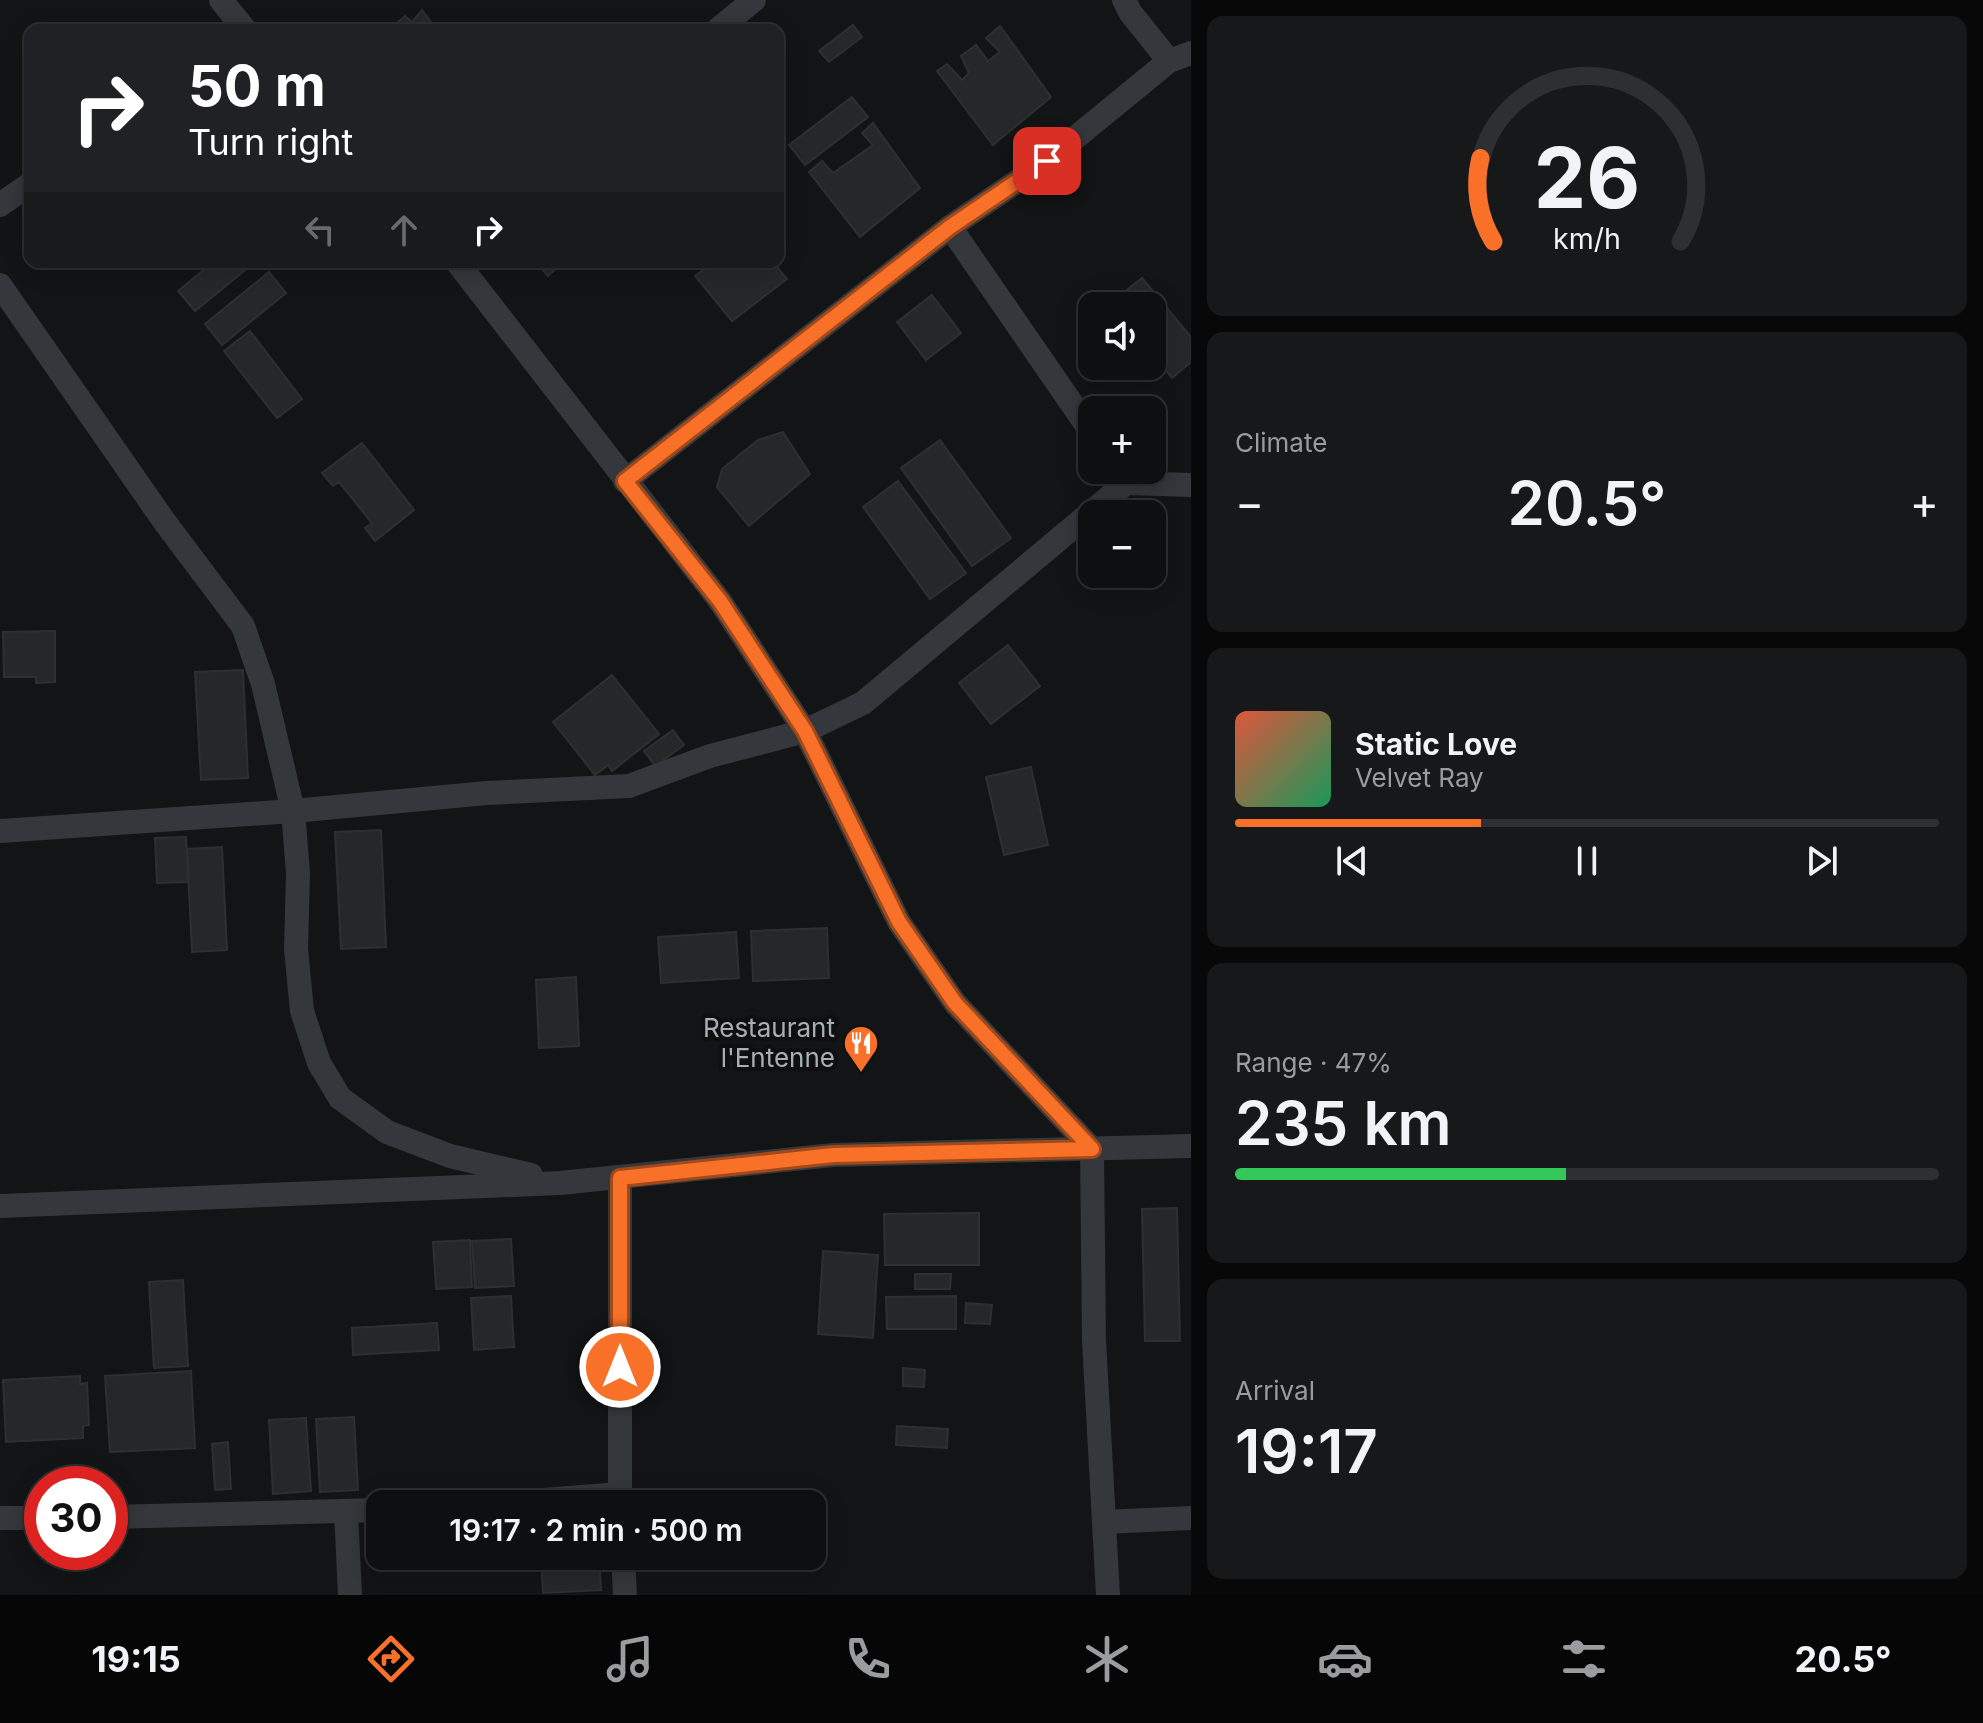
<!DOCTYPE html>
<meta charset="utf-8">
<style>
:root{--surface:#0e0f10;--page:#171819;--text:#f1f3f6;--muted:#9b9c9f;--line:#2e2f30;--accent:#f97128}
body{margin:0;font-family:Inter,sans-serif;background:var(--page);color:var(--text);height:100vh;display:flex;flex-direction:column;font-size:30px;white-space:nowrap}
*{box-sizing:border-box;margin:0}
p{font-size:26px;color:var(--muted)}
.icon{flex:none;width:44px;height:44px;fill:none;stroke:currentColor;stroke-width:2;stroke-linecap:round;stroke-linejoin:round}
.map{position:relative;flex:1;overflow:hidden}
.panel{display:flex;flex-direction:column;gap:16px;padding:16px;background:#080809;width:792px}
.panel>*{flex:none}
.banner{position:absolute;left:24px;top:24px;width:760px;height:244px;border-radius:16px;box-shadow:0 4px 20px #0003,0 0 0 2px var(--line);background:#202124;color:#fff;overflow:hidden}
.fabs{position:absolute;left:1078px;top:292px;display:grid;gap:16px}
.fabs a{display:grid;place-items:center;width:88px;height:88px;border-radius:16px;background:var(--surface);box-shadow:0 4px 20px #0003,0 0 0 2px var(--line);font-size:40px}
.speed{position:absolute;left:24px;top:1466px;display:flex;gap:16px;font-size:40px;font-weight:700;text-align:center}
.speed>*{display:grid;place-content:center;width:104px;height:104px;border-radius:50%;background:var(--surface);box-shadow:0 4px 20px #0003,0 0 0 2px var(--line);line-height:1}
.speed .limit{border:12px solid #d22;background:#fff;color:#111}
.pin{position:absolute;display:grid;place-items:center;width:68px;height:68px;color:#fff;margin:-34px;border-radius:16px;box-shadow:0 4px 12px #0006}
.me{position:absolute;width:88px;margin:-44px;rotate:0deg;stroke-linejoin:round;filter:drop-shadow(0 0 6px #0008)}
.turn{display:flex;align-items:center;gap:28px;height:168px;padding:0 32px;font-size:36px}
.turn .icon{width:104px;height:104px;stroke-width:2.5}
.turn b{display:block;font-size:56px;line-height:68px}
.lanes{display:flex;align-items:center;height:76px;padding:0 32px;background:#0003;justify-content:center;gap:40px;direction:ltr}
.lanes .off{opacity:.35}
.big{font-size:60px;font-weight:600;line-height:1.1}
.panel .tile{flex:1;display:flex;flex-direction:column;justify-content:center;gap:12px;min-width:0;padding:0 28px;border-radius:16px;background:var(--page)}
.panel .dial{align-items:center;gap:0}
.dial svg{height:208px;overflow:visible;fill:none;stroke:var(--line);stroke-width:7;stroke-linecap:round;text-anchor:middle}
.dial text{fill:var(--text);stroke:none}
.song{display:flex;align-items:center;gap:24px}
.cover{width:96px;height:96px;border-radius:12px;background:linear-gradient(135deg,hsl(10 70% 55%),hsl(150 70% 35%))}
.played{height:8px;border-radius:4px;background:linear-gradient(90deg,var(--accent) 35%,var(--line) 35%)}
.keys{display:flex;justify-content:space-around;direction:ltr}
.heat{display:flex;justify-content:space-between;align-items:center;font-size:44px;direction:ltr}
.charge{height:12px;border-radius:6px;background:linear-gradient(90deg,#34c759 47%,var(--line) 0)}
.trip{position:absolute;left:366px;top:1490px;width:460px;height:80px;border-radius:16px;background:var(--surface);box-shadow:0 4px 20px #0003,0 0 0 2px var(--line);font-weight:600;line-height:80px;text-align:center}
.tab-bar{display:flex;height:128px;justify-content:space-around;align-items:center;background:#060606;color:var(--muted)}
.tab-bar .icon{width:56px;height:56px}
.tab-bar .on{color:var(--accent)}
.tab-bar b{font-size:36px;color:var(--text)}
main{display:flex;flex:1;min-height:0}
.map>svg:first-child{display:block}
</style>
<main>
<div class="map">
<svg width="1191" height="1595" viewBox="0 0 1191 1595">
<rect width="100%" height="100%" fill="#131415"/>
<!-- building -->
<g fill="#262729" stroke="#2d2f31" stroke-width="2">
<polygon points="422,10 437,30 388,30 405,16 412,22"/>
<polygon points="853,25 862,37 829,62 819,51"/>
<polygon points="1000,26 1051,97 993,145 937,71 947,64 962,80 969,73 961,56 976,45 988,61 1000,52 986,38"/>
<polygon points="852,97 868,117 805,165 789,145"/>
<polygon points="873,123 920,188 860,237 809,172 822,161 833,173 873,145 862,133"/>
<polygon points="213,262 255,262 195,311 178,291"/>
<polygon points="536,262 563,262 548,276"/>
<polygon points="714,262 773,262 787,279 732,321 695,276"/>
<polygon points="269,272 286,293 222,345 205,324"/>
<polygon points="1142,278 1191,337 1191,362 1172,378 1152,354 1152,306 1113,306 1110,303"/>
<polygon points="932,295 961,333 926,360 897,322"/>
<polygon points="250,331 302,399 277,418 224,351"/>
<polygon points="783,432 810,474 749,526 717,487 722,469 758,440"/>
<polygon points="940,440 1011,538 972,566 901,468"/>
<polygon points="362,443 414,510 375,541 365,528 372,523 339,482 333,486 322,473"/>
<polygon points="898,481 966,573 930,599 863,507"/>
<polygon points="55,631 55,682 36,683 36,677 4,677 3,632"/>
<polygon points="1008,645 1040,686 991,724 959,683"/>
<polygon points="243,670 248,778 201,780 195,672"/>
<polygon points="612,675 659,734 612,771 608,765 595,775 553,722"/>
<polygon points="673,730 684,745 655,766 644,751"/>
<polygon points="1031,767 1048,845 1004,855 986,777"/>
<polygon points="381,830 386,947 341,949 335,832"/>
<polygon points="186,837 188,882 157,883 155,838"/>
<polygon points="222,847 227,950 192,952 187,849"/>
<polygon points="827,928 829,978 753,981 751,931"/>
<polygon points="736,932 739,978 661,983 658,937"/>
<polygon points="576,977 579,1046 539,1048 536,980"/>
<polygon points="1177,1208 1180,1341 1145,1341 1142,1209"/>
<polygon points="979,1213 979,1265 885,1265 884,1214"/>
<polygon points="511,1239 514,1286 475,1288 472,1241"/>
<polygon points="470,1240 472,1287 436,1289 433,1242"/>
<polygon points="823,1251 878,1255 873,1338 818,1334"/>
<polygon points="915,1274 951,1274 950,1289 915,1289"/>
<polygon points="183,1280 188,1366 154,1368 149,1282"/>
<polygon points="511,1296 514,1347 474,1350 471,1298"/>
<polygon points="956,1296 956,1329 887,1329 886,1297"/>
<polygon points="966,1303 992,1305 990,1324 965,1323"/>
<polygon points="437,1323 439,1350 353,1355 352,1328"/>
<polygon points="903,1368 925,1370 924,1387 903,1386"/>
<polygon points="191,1371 195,1448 110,1452 105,1376"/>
<polygon points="80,1376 80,1384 87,1383 89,1425 83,1426 83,1438 6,1442 3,1380"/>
<polygon points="354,1417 358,1490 320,1492 316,1419"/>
<polygon points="306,1418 311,1491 273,1494 269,1420"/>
<polygon points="897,1426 948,1429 947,1448 896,1445"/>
<polygon points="228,1442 231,1489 215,1490 212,1444"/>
<polygon points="541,1556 599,1556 601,1590 543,1593"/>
</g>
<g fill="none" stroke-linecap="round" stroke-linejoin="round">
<!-- street -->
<g stroke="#34373b" stroke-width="24">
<polyline points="221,0 245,30"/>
<polyline points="1124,0 1130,12 1169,61"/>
<polyline points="717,30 754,0"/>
<polyline points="0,205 30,184"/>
<polyline points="950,227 1092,433"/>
<polyline points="457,262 720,601 805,731 899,922 955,1003 1092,1149 1094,1340 1108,1595"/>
<polyline points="0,285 164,521 243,626 263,684 293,811 298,873 296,949 302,1011 319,1063 340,1098 387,1132 450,1156 531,1175"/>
<polyline points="1119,473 1126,483 1191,485"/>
<polyline points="625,481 950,227 1047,161 1169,61 1191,53"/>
<polyline points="0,831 293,811 487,793 629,786 710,756 805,731 863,703 1126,483"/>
<polyline points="620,1178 620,1504"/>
<polyline points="0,1206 560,1183 833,1155 1191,1146"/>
<polyline points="494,1504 620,1494"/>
<polyline points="346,1511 350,1595"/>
<polyline points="110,1517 380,1510"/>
<polyline points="0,1518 42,1518"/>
<polyline points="1104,1522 1191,1518"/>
<polyline points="623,1556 625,1595"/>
</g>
</g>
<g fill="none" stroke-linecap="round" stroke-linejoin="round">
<!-- route casing -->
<g stroke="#a2491a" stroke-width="20">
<polyline id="route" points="620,1367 620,1178 833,1155 1092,1149 955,1003 899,922 805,731 720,601 625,481 950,227 1047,161"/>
</g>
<!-- route -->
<use href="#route" stroke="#f97128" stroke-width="14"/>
</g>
<!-- icons -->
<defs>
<g id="restaurant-pin" transform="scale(1.8)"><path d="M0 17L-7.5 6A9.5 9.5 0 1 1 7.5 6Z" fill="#f97128" stroke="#0f0f10"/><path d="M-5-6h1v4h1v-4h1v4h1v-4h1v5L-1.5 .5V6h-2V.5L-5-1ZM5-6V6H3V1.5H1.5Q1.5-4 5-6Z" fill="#fff"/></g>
</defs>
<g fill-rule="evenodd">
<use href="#restaurant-pin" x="861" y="1043"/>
</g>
<g text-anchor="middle" stroke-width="8" stroke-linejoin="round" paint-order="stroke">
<!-- poi labels -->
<g font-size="26" fill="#a5b0b6" stroke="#0f0f10" text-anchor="end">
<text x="835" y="1037">Restaurant<tspan x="835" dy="30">l'Entenne</tspan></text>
</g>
</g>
</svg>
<div class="fabs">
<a><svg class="icon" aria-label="sound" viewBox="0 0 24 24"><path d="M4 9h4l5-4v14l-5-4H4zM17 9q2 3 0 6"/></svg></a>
<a>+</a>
<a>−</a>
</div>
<div class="speed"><div class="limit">30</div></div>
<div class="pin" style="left:1047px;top:161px;background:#d93025"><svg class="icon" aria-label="arrive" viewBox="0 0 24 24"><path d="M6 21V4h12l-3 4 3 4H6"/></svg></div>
<svg class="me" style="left:620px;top:1367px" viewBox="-20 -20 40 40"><circle r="17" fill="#f97128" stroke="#fff" stroke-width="3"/><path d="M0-11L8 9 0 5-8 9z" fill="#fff"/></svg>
<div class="trip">19:17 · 2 min · 500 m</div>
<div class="banner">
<div class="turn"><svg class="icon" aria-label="right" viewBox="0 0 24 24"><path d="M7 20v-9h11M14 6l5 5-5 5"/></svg><div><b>50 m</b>Turn right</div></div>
<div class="lanes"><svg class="icon off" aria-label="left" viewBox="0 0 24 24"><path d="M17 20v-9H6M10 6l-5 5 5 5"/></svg><svg class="icon off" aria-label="ahead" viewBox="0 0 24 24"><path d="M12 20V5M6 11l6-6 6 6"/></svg><svg class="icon" aria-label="right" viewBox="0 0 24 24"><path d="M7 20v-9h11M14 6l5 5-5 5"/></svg></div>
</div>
</div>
<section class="panel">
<div class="tile dial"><svg viewBox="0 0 100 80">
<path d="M14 69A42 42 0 1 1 86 69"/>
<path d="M14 69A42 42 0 0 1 9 37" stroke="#f97128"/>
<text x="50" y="56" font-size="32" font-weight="700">26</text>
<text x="50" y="72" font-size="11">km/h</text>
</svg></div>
<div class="tile"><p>Climate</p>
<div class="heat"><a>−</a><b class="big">20.5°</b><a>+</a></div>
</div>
<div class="tile">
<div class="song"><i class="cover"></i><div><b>Static Love</b><p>Velvet Ray</p></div></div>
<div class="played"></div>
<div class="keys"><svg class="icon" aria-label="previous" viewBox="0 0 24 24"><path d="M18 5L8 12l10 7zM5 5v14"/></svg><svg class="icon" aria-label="pause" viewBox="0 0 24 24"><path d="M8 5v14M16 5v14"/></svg><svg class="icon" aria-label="next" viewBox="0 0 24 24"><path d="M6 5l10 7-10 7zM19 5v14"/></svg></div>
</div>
<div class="tile"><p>Range · 47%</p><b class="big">235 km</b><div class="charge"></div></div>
<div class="tile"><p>Arrival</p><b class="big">19:17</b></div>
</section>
</main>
<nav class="tab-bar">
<b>19:15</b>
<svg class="icon on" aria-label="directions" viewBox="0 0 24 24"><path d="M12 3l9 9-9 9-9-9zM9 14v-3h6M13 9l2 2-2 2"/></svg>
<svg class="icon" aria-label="music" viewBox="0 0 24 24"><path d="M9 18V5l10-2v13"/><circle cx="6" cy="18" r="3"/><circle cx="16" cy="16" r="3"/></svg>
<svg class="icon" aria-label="phone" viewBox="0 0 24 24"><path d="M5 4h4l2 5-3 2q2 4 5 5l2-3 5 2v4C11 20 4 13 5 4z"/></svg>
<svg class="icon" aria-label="climate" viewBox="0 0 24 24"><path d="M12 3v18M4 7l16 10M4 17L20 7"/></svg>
<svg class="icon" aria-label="car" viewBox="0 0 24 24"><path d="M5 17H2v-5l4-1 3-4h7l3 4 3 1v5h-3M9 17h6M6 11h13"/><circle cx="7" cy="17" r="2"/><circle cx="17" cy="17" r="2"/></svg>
<svg class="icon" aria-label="filters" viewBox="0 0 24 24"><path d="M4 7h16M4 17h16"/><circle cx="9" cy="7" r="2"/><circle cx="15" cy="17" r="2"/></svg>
<b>20.5°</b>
</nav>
